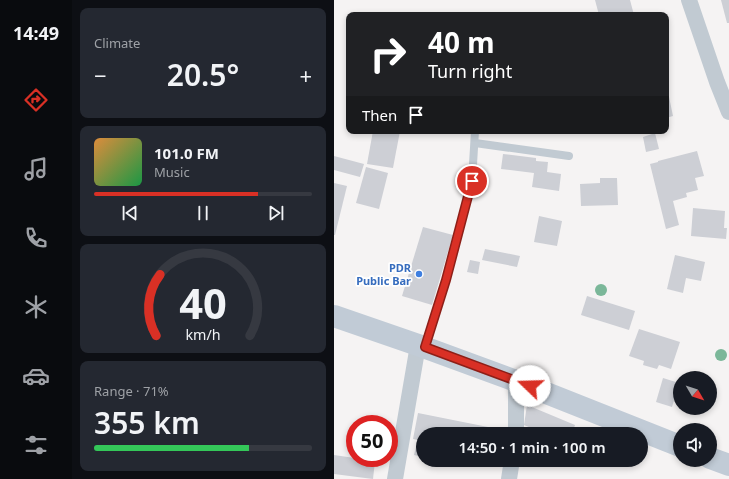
<!DOCTYPE html>
<meta charset="utf-8">
<style>
:root{--surface:#171b24;--page:#242831;--text:#f1f3f6;--muted:#9ea1a6;--line:#363941;--accent:#d93025}
body{margin:0;font-family:"Noto Sans",sans-serif;background:var(--page);color:var(--text);height:100vh;display:flex;flex-direction:column;font-size:15px;white-space:nowrap}
*{box-sizing:border-box;margin:0}
p{font-size:13px;color:var(--muted)}
.icon{flex:none;width:22px;height:22px;fill:none;stroke:currentColor;stroke-width:2;stroke-linecap:round;stroke-linejoin:round}
.map{position:relative;flex:1;overflow:hidden}
.drawer{display:flex;flex-direction:column;gap:8px;padding:8px;background:#0d0f14;width:262px}
.drawer>*{flex:none}
.top-card{position:absolute;left:12px;top:12px;width:323px;height:122px;border-radius:8px;box-shadow:0 2px 6px #0003;background:#202124;color:#fff;overflow:hidden}
.needle{width:26px;rotate:129deg}
.buttons{position:absolute;left:339px;top:371px;display:grid;gap:8px}
.buttons a{display:grid;place-items:center;width:44px;height:44px;border-radius:50%;background:var(--surface);box-shadow:0 2px 6px #0003;font-size:20px}
.speed{position:absolute;left:12px;top:415px;display:flex;gap:8px;font-size:20px;font-weight:700;text-align:center}
.speed>*{display:grid;place-content:center;width:52px;height:52px;border-radius:50%;background:var(--surface);box-shadow:0 2px 6px #0003;line-height:1}
.speed .limit{border:6px solid #d22;background:#fff;color:#111}
.pin{position:absolute;display:grid;place-items:center;width:34px;height:34px;color:#fff;margin:-17px;border:2px solid #fff;border-radius:50%;box-shadow:0 1px 4px #0007}
.me{position:absolute;width:44px;margin:-22px;rotate:291deg;stroke-linejoin:round;filter:drop-shadow(0 0 3px #0008)}
.turn{display:flex;align-items:center;gap:14px;height:84px;padding:0 16px;font-size:18px}
.turn .icon{width:52px;height:52px;stroke-width:2.5}
.turn b{display:block;font-size:28px;line-height:34px}
.then{display:flex;align-items:center;height:38px;padding:0 16px;background:#0003;gap:8px;font-size:15px}
.big{font-size:30px;font-weight:600;line-height:1.1}
.drawer .card{flex:1;display:flex;flex-direction:column;justify-content:center;gap:6px;min-width:0;padding:0 14px;border-radius:8px;background:var(--page)}
.drawer .dial{align-items:center;gap:0}
.dial svg{height:104px;overflow:visible;fill:none;stroke:var(--line);stroke-width:7;stroke-linecap:round;text-anchor:middle}
.dial text{fill:var(--text);stroke:none}
.song{display:flex;align-items:center;gap:12px}
.cover{width:48px;height:48px;border-radius:6px;background:linear-gradient(135deg,hsl(30 70% 55%),hsl(140 70% 35%))}
.played{height:4px;border-radius:2px;background:linear-gradient(90deg,var(--accent) 75%,var(--line) 75%)}
.keys{display:flex;justify-content:space-around;direction:ltr}
.heat{display:flex;justify-content:space-between;align-items:center;font-size:22px;direction:ltr}
.charge{height:6px;border-radius:3px;background:linear-gradient(90deg,#34c759 71%,var(--line) 0)}
.trip{position:absolute;left:82px;top:427px;width:232px;height:40px;border-radius:20px;background:var(--surface);box-shadow:0 2px 6px #0003;font-weight:600;line-height:40px;text-align:center}
main{display:flex;flex:1;min-height:0}
.dock{display:flex;flex-direction:column;width:72px;justify-content:space-around;align-items:center;background:#090b0e;color:var(--muted)}
.dock .icon{width:28px;height:28px}
.dock .on{color:var(--accent)}
.dock b{font-size:18px;color:var(--text)}
.map>svg:first-child{display:block}
</style>
<main>
<nav class="dock">
<b>14:49</b>
<svg class="icon on" aria-label="directions" viewBox="0 0 24 24"><path d="M12 3l9 9-9 9-9-9zM9 14v-3h6M13 9l2 2-2 2"/></svg>
<svg class="icon" aria-label="music" viewBox="0 0 24 24"><path d="M9 18V5l10-2v13"/><circle cx="6" cy="18" r="3"/><circle cx="16" cy="16" r="3"/></svg>
<svg class="icon" aria-label="phone" viewBox="0 0 24 24"><path d="M5 4h4l2 5-3 2q2 4 5 5l2-3 5 2v4C11 20 4 13 5 4z"/></svg>
<svg class="icon" aria-label="climate" viewBox="0 0 24 24"><path d="M12 3v18M4 7l16 10M4 17L20 7"/></svg>
<svg class="icon" aria-label="car" viewBox="0 0 24 24"><path d="M5 17H2v-5l4-1 3-4h7l3 4 3 1v5h-3M9 17h6M6 11h13"/><circle cx="7" cy="17" r="2"/><circle cx="17" cy="17" r="2"/></svg>
<svg class="icon" aria-label="filters" viewBox="0 0 24 24"><path d="M4 7h16M4 17h16"/><circle cx="9" cy="7" r="2"/><circle cx="15" cy="17" r="2"/></svg>
</nav>
<section class="drawer">
<div class="card"><p>Climate</p>
<div class="heat"><a>−</a><b class="big">20.5°</b><a>+</a></div>
</div>
<div class="card">
<div class="song"><i class="cover"></i><div><b>101.0 FM</b><p>Music</p></div></div>
<div class="played"></div>
<div class="keys"><svg class="icon" aria-label="previous" viewBox="0 0 24 24"><path d="M18 5L8 12l10 7zM5 5v14"/></svg><svg class="icon" aria-label="pause" viewBox="0 0 24 24"><path d="M8 5v14M16 5v14"/></svg><svg class="icon" aria-label="next" viewBox="0 0 24 24"><path d="M6 5l10 7-10 7zM19 5v14"/></svg></div>
</div>
<div class="card dial"><svg viewBox="0 0 100 80">
<path d="M14 69A42 42 0 1 1 86 69"/>
<path d="M14 69A42 42 0 0 1 17 22" stroke="#d93025"/>
<text x="50" y="56" font-size="32" font-weight="700">40</text>
<text x="50" y="72" font-size="11">km/h</text>
</svg></div>
<div class="card"><p>Range · 71%</p><b class="big">355 km</b><div class="charge"></div></div>
</section>
<div class="map">
<svg width="395" height="479" viewBox="0 0 395 479">
<rect width="100%" height="100%" fill="#f5f3f3"/>
<!-- building -->
<g fill="#cdcfd5">
<polygon points="261,0 296,0 300,15 265,15"/>
<polygon points="387,0 395,0 395,23 393,23"/>
<polygon points="334,92 339,116 332,118 332,93"/>
<polygon points="39,131 66,131 59,168 33,164"/>
<polygon points="321,133 325,149 312,152 309,137"/>
<polygon points="363,151 370,176 361,178 364,190 352,193 353,197 339,201 345,225 332,229 316,164 324,162 324,161"/>
<polygon points="169,154 202,158 202,161 214,162 213,172 227,174 225,191 198,187 200,173 167,169"/>
<polygon points="0,156 30,164 26,177 0,170"/>
<polygon points="32,167 54,173 45,209 22,203"/>
<polygon points="266,178 283,178 284,205 247,206 246,184 266,183"/>
<polygon points="0,183 13,186 1,235 0,235"/>
<polygon points="359,208 391,211 390,228 393,228 392,239 357,236"/>
<polygon points="205,216 228,221 223,246 200,242"/>
<polygon points="89,227 119,235 98,305 68,296"/>
<polygon points="151,249 186,256 183,267 148,260"/>
<polygon points="341,255 371,262 367,281 352,278 349,293 333,289"/>
<polygon points="136,260 146,262 144,274 133,272"/>
<polygon points="253,296 301,311 295,330 247,315"/>
<polygon points="305,329 346,342 337,369 325,365 323,369 309,365 310,361 295,356"/>
<polygon points="329,378 345,383 338,407 322,402"/>
<polygon points="193,405 241,425 238,434 212,434 190,425"/>
<polygon points="84,413 154,427 153,434 89,434 89,441 79,439"/>
<polygon points="83,443 89,444 89,457 80,455"/>
<polygon points="0,455 41,461 39,479 0,474"/>
<polygon points="107,460 117,460 116,463"/>
</g>
<g fill="none" stroke-linecap="round" stroke-linejoin="round">
<!-- service -->
<g stroke="#c1cad2" stroke-width="8">
<polyline points="141,143 235,156"/>
<polyline points="91,347 112,280 138,181 141,131"/>
</g>
<!-- minor -->
<g stroke="#c1cad2" stroke-width="16">
<polyline points="355,0 383,82 395,112"/>
<polyline points="182,381 182,434"/>
<polyline points="61,479 84,345"/>
<polyline points="175,479 178,460"/>
</g>
<!-- secondary -->
<g stroke="#c1cbd6" stroke-width="22">
<polyline points="0,316 84,345 182,381 346,446"/>
<polyline points="376,458 395,465"/>
</g>
</g>
<!-- trees -->
<g fill="#7bb799">
<circle cx="267" cy="290" r="6"/>
<circle cx="387" cy="355" r="6"/>
</g>
<g fill="none" stroke-linecap="round" stroke-linejoin="round">
<!-- route casing -->
<g stroke="#8d1f18" stroke-width="10">
<polyline id="route" points="138,181 112,280 91,347 196,386"/>
</g>
<!-- route -->
<use href="#route" stroke="#d93025" stroke-width="7"/>
</g>
<!-- markers -->
<circle fill="#3f7fe0" stroke="#fff" stroke-width="1.5" cx="85" cy="274" r="4"/>
<g text-anchor="middle" stroke-width="3.5" stroke-linejoin="round" paint-order="stroke">
<!-- shop labels -->
<g font-size="11" font-weight="bold" fill="#366cbe" stroke="#fff" text-anchor="end">
<text x="77" y="272">PDR<tspan x="77" dy="13">Public Bar</tspan></text>
</g>
</g>
</svg>
<div class="buttons">
<a><svg class="needle" viewBox="-14 -14 28 28"><path d="M0-13l5 13h-10z" fill="#e53935"/><path d="M0 13l5-13h-10z" fill="#9ea1a6"/></svg></a>
<a><svg class="icon" aria-label="sound" viewBox="0 0 24 24"><path d="M4 9h4l5-4v14l-5-4H4zM17 9q2 3 0 6"/></svg></a>
</div>
<div class="speed"><div class="limit">50</div></div>
<div class="pin" style="left:138px;top:181px;background:#d93025"><svg class="icon" aria-label="arrive" viewBox="0 0 24 24"><path d="M6 21V4h12l-3 4 3 4H6"/></svg></div>
<svg class="me" style="left:196px;top:386px" viewBox="-20 -20 40 40"><circle r="19" fill="#fff"/><path d="M0-13L10 11 0 6-10 11z" fill="#d93025"/></svg>
<div class="trip">14:50 · 1 min · 100 m</div>
<div class="top-card">
<div class="turn"><svg class="icon" aria-label="right" viewBox="0 0 24 24"><path d="M7 20v-9h11M14 6l5 5-5 5"/></svg><div><b>40 m</b>Turn right</div></div>
<div class="then">Then<svg class="icon" aria-label="arrive" viewBox="0 0 24 24"><path d="M6 21V4h12l-3 4 3 4H6"/></svg></div>
</div>
</div>
</main>
